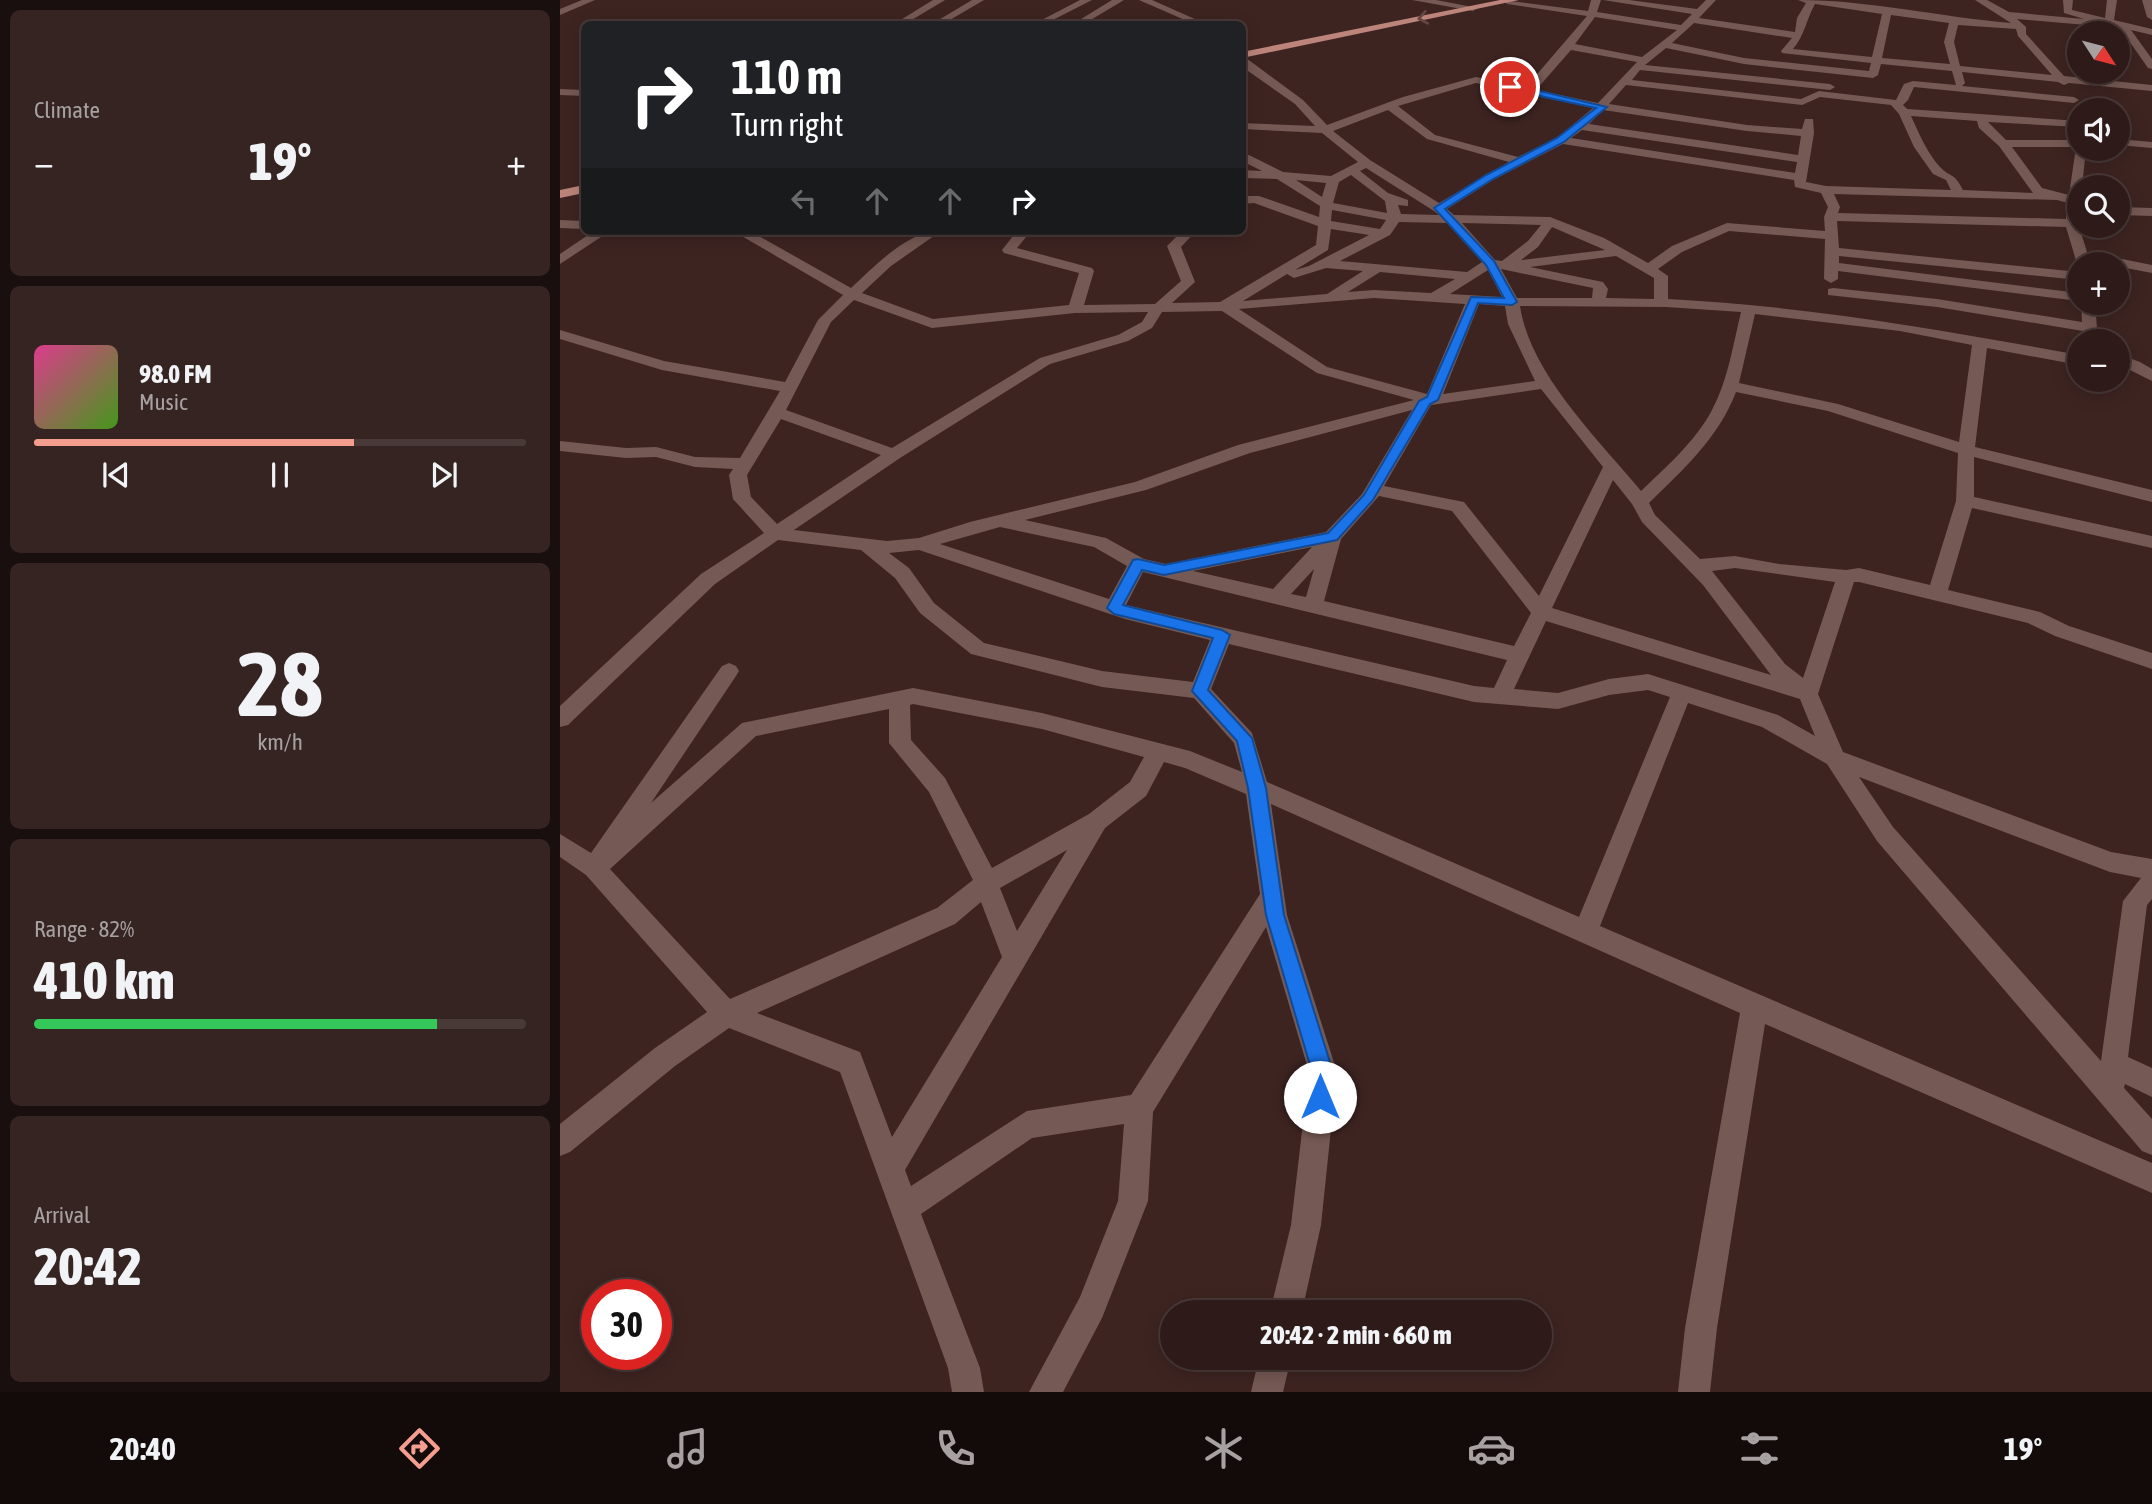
<!DOCTYPE html>
<meta charset="utf-8">
<style>
:root{--surface:#2e1b19;--page:#362422;--text:#f1f3f6;--muted:#a7a1a2;--line:#493938;--accent:#f59d8f}
body{margin:0;font-family:"Asap Condensed",sans-serif;background:var(--page);color:var(--text);height:100vh;display:flex;flex-direction:column;font-size:26px;white-space:nowrap}
*{box-sizing:border-box;margin:0}
p{font-size:23px;color:var(--muted)}
.icon{flex:none;width:38px;height:38px;fill:none;stroke:currentColor;stroke-width:2;stroke-linecap:round;stroke-linejoin:round}
.map{position:relative;flex:1;overflow:hidden}
.sheet{display:flex;flex-direction:column;gap:10px;padding:10px;background:#190f0e;width:560px}
.sheet>*{flex:none}
.top-card{position:absolute;left:21px;top:21px;width:665px;height:214px;border-radius:10px;box-shadow:0 4px 18px #0003,0 0 0 2px var(--line);background:#202124;color:#fff;overflow:hidden}
.needle{width:46px;rotate:126deg}
.tools{position:absolute;left:1507px;top:21px;display:grid;gap:14px}
.tools a{display:grid;place-items:center;width:63px;height:63px;border-radius:50%;background:var(--surface);box-shadow:0 4px 18px #0003,0 0 0 2px var(--line);font-size:35px}
.speed{position:absolute;left:21px;top:1279px;display:flex;gap:14px;font-size:35px;font-weight:700;text-align:center}
.speed>*{display:grid;place-content:center;width:91px;height:91px;border-radius:50%;background:var(--surface);box-shadow:0 4px 18px #0003,0 0 0 2px var(--line);line-height:1}
.speed .limit{border:10px solid #d22;background:#fff;color:#111}
.pin{position:absolute;display:grid;place-items:center;width:60px;height:60px;color:#fff;margin:-30px;border:4px solid #fff;border-radius:50%;box-shadow:0 2px 7px #0007}
.me{position:absolute;width:77px;margin:-38px;rotate:0deg;stroke-linejoin:round;filter:drop-shadow(0 0 5px #0008)}
.turn{display:flex;align-items:center;gap:24px;height:147px;padding:0 35px;font-size:32px}
.turn .icon{width:91px;height:91px;stroke-width:2.5}
.turn b{display:block;font-size:49px;line-height:60px}
.lanes{display:flex;align-items:center;height:66px;padding:0 35px;background:#0003;justify-content:center;gap:35px;direction:ltr}
.lanes .off{opacity:.35}
.big{font-size:52px;font-weight:800;line-height:1.1}
.sheet .widget{flex:1;display:flex;flex-direction:column;justify-content:center;gap:10px;min-width:0;padding:0 24px;border-radius:10px;background:var(--page)}
.sheet .dial{align-items:center;gap:0}
.dial b{font-size:91px;line-height:1}
.song{display:flex;align-items:center;gap:21px}
.cover{width:84px;height:84px;border-radius:10px;background:linear-gradient(135deg,hsl(330 70% 55%),hsl(100 70% 35%))}
.played{height:7px;border-radius:4px;background:linear-gradient(90deg,var(--accent) 65%,var(--line) 65%)}
.keys{display:flex;justify-content:space-around;direction:ltr}
.heat{display:flex;justify-content:space-between;align-items:center;font-size:38px;direction:ltr}
.charge{height:10px;border-radius:5px;background:linear-gradient(90deg,#34c759 82%,var(--line) 0)}
.trip{position:absolute;left:600px;top:1300px;width:392px;height:70px;border-radius:35px;background:var(--surface);box-shadow:0 4px 18px #0003,0 0 0 2px var(--line);font-weight:800;line-height:70px;text-align:center}
.menu{display:flex;height:112px;justify-content:space-around;align-items:center;background:#120b0a;color:var(--muted)}
.menu .icon{width:49px;height:49px}
.menu .current{color:var(--accent)}
.menu b{font-size:32px;color:var(--text)}
main{display:flex;flex:1;min-height:0}
.map>svg:first-child{display:block}
</style>
<main>
<section class="sheet">
<div class="widget"><p>Climate</p>
<div class="heat"><a>−</a><b class="big">19°</b><a>+</a></div>
</div>
<div class="widget">
<div class="song"><i class="cover"></i><div><b>98.0 FM</b><p>Music</p></div></div>
<div class="played"></div>
<div class="keys"><svg class="icon" aria-label="previous" viewBox="0 0 24 24"><path d="M18 5L8 12l10 7zM5 5v14"/></svg><svg class="icon" aria-label="pause" viewBox="0 0 24 24"><path d="M8 5v14M16 5v14"/></svg><svg class="icon" aria-label="next" viewBox="0 0 24 24"><path d="M6 5l10 7-10 7zM19 5v14"/></svg></div>
</div>
<div class="widget dial"><b>28</b><p>km/h</p></div>
<div class="widget"><p>Range · 82%</p><b class="big">410 km</b><div class="charge"></div></div>
<div class="widget"><p>Arrival</p><b class="big">20:42</b></div>
</section>
<div class="map">
<svg width="1592" height="1392" viewBox="0 0 1592 1392">
<rect width="100%" height="100%" fill="#3d2421"/>
<g fill="none" stroke-linecap="round" stroke-linejoin="round">
<!-- minor -->
<g fill="#755954" fill-rule="evenodd">
<polygon points="22,0 35,0 0,15 0,9"/>
<polygon points="373,0 385,0 345,24 334,24"/>
<polygon points="412,0 424,0 383,24 372,24"/>
<polygon points="520,0 532,0 485,24 474,24"/>
<polygon points="552,0 564,0 524,24 513,24"/>
<polygon points="579,0 592,0 646,24 634,24"/>
<polygon points="852,0 876,0 918,8 913,11"/>
<path d="M943,0L1028,11L1031,0H1041L1037,12L1121,25L1132,14L1043,0H1069L1137,9L1146,0H1156L1139,18L1235,32L1237,18L1246,3L1238,0C1309,0 1380,17 1451,23L1415,0H1427L1449,12L1524,19L1504,13L1503,0H1513L1512,10L1545,18L1547,0H1557L1554,20L1592,29V35L1571,30L1592,59V69L1588,68L1560,28L1457,19L1466,27V34L1504,76L1592,85V91L1509,83L1504,85L1498,82L1402,72L1405,83L1402,86L1514,97L1519,100L1514,103L1354,87L1348,100L1343,105L1347,109L1519,121V127L1428,122L1446,140H1519V149H1526L1522,187H1519L1518,223L1527,252L1592,265V273L1529,261L1530,264H1519L1518,267L1506,227L1277,221L1279,248L1519,272V280L1279,256V263L1519,293V301L1278,271V279L1271,283L1264,279L1265,239L1169,231L1122,252L1098,269L1108,276V299C1246,306 1383,330 1519,355V365L1427,348L1415,447L1592,490V502L1414,457V497L1592,536V548L1412,508L1388,590L1480,612L1509,626L1592,653V669L1495,636L1468,623L1299,582H1294L1258,694L1283,752L1551,852L1592,859V899L1587,905L1568,1057L1592,1068V1097L1565,1084L1564,1088L1592,1119V1155L1582,1151L1317,841L1267,764L1202,727L1128,703L1040,926L1592,1163V1193L1205,1024L1157,1328L1150,1392H1118L1125,1328L1180,1013L711,804L727,915L777,1072L761,1225L742,1312H710L731,1225L749,1072L706,927L593,1112L588,1201L542,1318L503,1392H469L520,1297L558,1201L564,1124L472,1138L361,1214L420,1368L424,1392H392L388,1368L280,1072L169,1028L115,1066L10,1152L0,1156V1124L95,1048L147,1012L26,875L0,857V834L31,853L162,666L169,663L176,666L179,671L176,676L91,803L182,723L353,688L482,713L630,751L682,772L674,743L634,698L542,687L411,654L360,613L335,578L301,550L218,540L155,584L8,725L0,727V706L141,574L204,533L173,499L169,475L173,469L135,467L96,457L66,458L0,451V441L66,448L96,447L135,457L180,458L220,391L102,370L0,339V330L104,361L225,382L258,320L283,295L173,231H190L291,288C315,266 347,231 381,231L331,266L302,293L373,319L509,305L519,273L444,253L442,250L457,231H471L457,248L532,268L534,271L524,305L595,304L621,281L607,246L622,231H636L621,247L635,282L612,303L660,302L756,245L758,226L694,203L682,204V196H699L759,217L760,206L717,179L682,178V170L702,171L682,161V155H689L723,172L771,176L798,162L762,133L682,129V123L755,126L735,104L688,71L682,65V55L743,100L767,125L843,97L916,77L966,87L1027,16L947,4ZM1255,4L1322,14L1312,57L1233,49C1245,35 1246,20 1255,4ZM1331,15L1389,23L1384,42L1390,64L1322,58ZM1035,17L1117,30L1082,57L1015,44ZM1134,23L1232,38L1221,51L1222,53L1311,63L1309,71L1184,58L1112,43ZM1398,25L1456,29L1458,36L1492,75L1400,66L1394,42ZM1106,48L1184,64L1313,78L1318,75L1321,64L1392,71L1396,85L1353,81L1344,84L1336,100L1259,91L1241,99L1072,80L1080,70L1270,90L1275,87L1270,84L1085,65ZM1011,50L1077,62L1038,103L976,90ZM916,83L1033,108L997,138L958,157L875,135L838,106ZM1066,85L1242,105L1260,97L1331,105L1339,114L1354,147L1373,174L1386,180L1391,190L1266,186L1246,182L1254,133L1253,119H1245L1242,129L1187,125L1049,104ZM828,110L867,139L949,162L879,203L810,160L773,131ZM1043,110L1187,131L1241,136L1238,155L1029,124ZM1351,116L1417,121L1419,128L1439,146L1473,193L1403,190C1393,171 1392,179 1380,167C1367,153 1359,133 1351,116ZM1022,130L1237,162L1235,173L1011,138ZM1003,144L1234,180L1235,187L1261,193L1268,207L1264,217L1265,231L1167,223L1112,246L1088,263L1044,238L990,217L894,215L887,209L933,180ZM1452,147H1516L1509,195L1482,188ZM806,168L874,211L879,215L841,214L838,205L848,206V200L828,193L800,171ZM791,175L825,201L827,213L773,203L779,182ZM736,180L766,183L762,197ZM1274,194L1497,200L1508,203L1506,219L1278,213L1280,207ZM772,210L826,220L820,229L771,221ZM839,222L887,223L922,262L907,272L780,261L830,235ZM902,223L981,225L968,241L942,261L935,260ZM992,227L1045,250L961,260L978,247ZM771,229L809,235L749,266L735,270L768,250ZM1056,256L1094,278V299L1046,298L1048,289L1043,282L970,267ZM766,268L803,271L767,294L683,301L727,274L734,278ZM941,269L1033,288L1032,298H957ZM928,270L942,297L890,294ZM820,272L895,279L871,293L814,290L788,292ZM814,298L905,304L867,394L767,367L679,309ZM294,300L372,328L515,313L588,312L582,322L558,335L480,358L332,448L226,410L271,322ZM919,304L945,306L948,324L975,381L883,394ZM960,306L1106,307L1181,312C1173,345 1168,380 1152,410C1135,442 1106,467 1081,491C1039,440 970,374 960,306ZM662,311L757,373L854,400L678,445L575,482L410,522L359,538L327,541L234,530L340,458L490,364L568,341L592,328L602,312ZM1195,314L1340,331L1412,345L1399,442L1278,404L1179,383ZM981,389L1043,467L979,596L904,502L824,486L871,405ZM1176,392L1268,411L1398,453L1396,501L1370,585L1299,568L1286,570L1219,564L1175,556L1140,559L1095,515L1089,503C1123,470 1159,437 1176,392ZM852,410L802,494L766,532L606,564L584,559L546,538L465,520L586,490L690,453ZM221,419L321,455L217,524L191,497L187,475ZM1053,480L1072,504L1082,522L1143,585L1211,675L992,608ZM819,496L892,511L971,613L954,646L764,601L781,539ZM440,527L534,547L567,566L549,599L380,544ZM752,547L713,589L633,571ZM359,550L565,619L650,640L633,682L542,671L424,643L374,603L349,568L329,553ZM1175,568L1275,582L1243,678L1225,664L1152,571ZM754,569L746,597L731,594ZM583,572L947,660L934,688L914,686L566,605ZM986,621L1240,699L1255,736L1218,715L1088,674L1049,679L998,693L954,689ZM669,644L914,702L998,709L1049,695L1088,690L1110,697L1019,917L707,782L692,733L651,689ZM353,704L482,729L584,757L570,782L529,814L432,868L385,778L351,740L350,705ZM329,709V743L369,792L413,880L377,908L170,999L50,869L196,736ZM604,762L625,768L686,794L700,894L571,1095L467,1111L351,1186L345,1170L545,828L586,796ZM1299,777L1550,872L1581,878L1563,901L1541,1061L1333,827ZM507,850L457,931L440,888ZM421,902L442,957L332,1137L300,1052L197,1013L395,924Z"/>
<polygon points="1582,0 1592,0 1592,20 1587,17"/>
<polygon points="0,89 24,90 24,96 0,95"/>
<polygon points="1558,139 1592,142 1592,148 1558,145"/>
<polygon points="1558,207 1592,208 1592,216 1558,215"/>
<polygon points="0,220 24,221 24,229 0,228"/>
<polygon points="34,231 50,231 0,264 0,254"/>
<polygon points="1273,288 1377,299 1522,322 1521,303 1535,303 1538,341 1524,341 1523,331 1377,307 1268,295 1268,289"/>
<polygon points="1558,354 1580,362 1592,369 1592,381 1558,364"/>
<polygon points="699,1358 731,1358 723,1392 691,1392"/>
</g>
<!-- major -->
<g fill="#bc847b" fill-rule="evenodd">
<polygon points="940,0 959,0 682,58 682,52"/>
<polygon points="24,185 24,193 0,198 0,190"/>
</g>
</g>
<!-- one-way arrows -->
<defs><path id="oneway-chevron" d="M-2-3.5L2.5 0L-2 3.5" fill="none" stroke-width="1.6" stroke-linecap="round" stroke-linejoin="round" transform="scale(1.75)"/></defs>
<use stroke="#644540" href="#oneway-chevron" transform="translate(863 18) rotate(169)"/>
<!-- route -->
<polygon fill="#1a73e8" stroke="#114b97" stroke-width="2" points="950,84 1047,107 1004,142 933,179 885,209 934,261 957,302 952,305 918,303 878,400 870,404 813,500 777,540 604,575 582,570 563,605 662,630 670,635 648,690 692,738 706,788 724,915 773,1072 767,1105 760,1108 752,1105 749,1097 752,1072 706,915 688,788 677,741 632,691 653,638 554,614 547,608 573,560 578,559 604,565 768,533 804,495 859,401 867,397 911,297 944,298 926,265 874,208 926,175 997,138 1036,108 947,89"/>
</svg>
<div class="tools">
<a><svg class="needle" viewBox="-14 -14 28 28"><path d="M0-13l5 13h-10z" fill="#e53935"/><path d="M0 13l5-13h-10z" fill="#a7a1a2"/></svg></a>
<a><svg class="icon" aria-label="sound" viewBox="0 0 24 24"><path d="M4 9h4l5-4v14l-5-4H4zM17 9q2 3 0 6"/></svg></a>
<a><svg class="icon" aria-label="search" viewBox="0 0 24 24"><circle cx="10" cy="10" r="6"/><path d="M15 15l6 6"/></svg></a>
<a>+</a>
<a>−</a>
</div>
<div class="speed"><div class="limit">30</div></div>
<div class="pin" style="left:950px;top:87px;background:#d93025"><svg class="icon" aria-label="arrive" viewBox="0 0 24 24"><path d="M6 21V4h12l-3 4 3 4H6"/></svg></div>
<svg class="me" style="left:760px;top:1097px" viewBox="-20 -20 40 40"><circle r="19" fill="#fff"/><path d="M0-13L10 11 0 6-10 11z" fill="#1a73e8"/></svg>
<div class="trip">20:42 · 2 min · 660 m</div>
<div class="top-card">
<div class="turn"><svg class="icon" aria-label="right" viewBox="0 0 24 24"><path d="M7 20v-9h11M14 6l5 5-5 5"/></svg><div><b>110 m</b>Turn right</div></div>
<div class="lanes"><svg class="icon off" aria-label="left" viewBox="0 0 24 24"><path d="M17 20v-9H6M10 6l-5 5 5 5"/></svg><svg class="icon off" aria-label="ahead" viewBox="0 0 24 24"><path d="M12 20V5M6 11l6-6 6 6"/></svg><svg class="icon off" aria-label="ahead" viewBox="0 0 24 24"><path d="M12 20V5M6 11l6-6 6 6"/></svg><svg class="icon" aria-label="right" viewBox="0 0 24 24"><path d="M7 20v-9h11M14 6l5 5-5 5"/></svg></div>
</div>
</div>
</main>
<nav class="menu">
<b>20:40</b>
<svg class="icon current" aria-label="directions" viewBox="0 0 24 24"><path d="M12 3l9 9-9 9-9-9zM9 14v-3h6M13 9l2 2-2 2"/></svg>
<svg class="icon" aria-label="music" viewBox="0 0 24 24"><path d="M9 18V5l10-2v13"/><circle cx="6" cy="18" r="3"/><circle cx="16" cy="16" r="3"/></svg>
<svg class="icon" aria-label="phone" viewBox="0 0 24 24"><path d="M5 4h4l2 5-3 2q2 4 5 5l2-3 5 2v4C11 20 4 13 5 4z"/></svg>
<svg class="icon" aria-label="climate" viewBox="0 0 24 24"><path d="M12 3v18M4 7l16 10M4 17L20 7"/></svg>
<svg class="icon" aria-label="car" viewBox="0 0 24 24"><path d="M5 17H2v-5l4-1 3-4h7l3 4 3 1v5h-3M9 17h6M6 11h13"/><circle cx="7" cy="17" r="2"/><circle cx="17" cy="17" r="2"/></svg>
<svg class="icon" aria-label="filters" viewBox="0 0 24 24"><path d="M4 7h16M4 17h16"/><circle cx="9" cy="7" r="2"/><circle cx="15" cy="17" r="2"/></svg>
<b>19°</b>
</nav>
